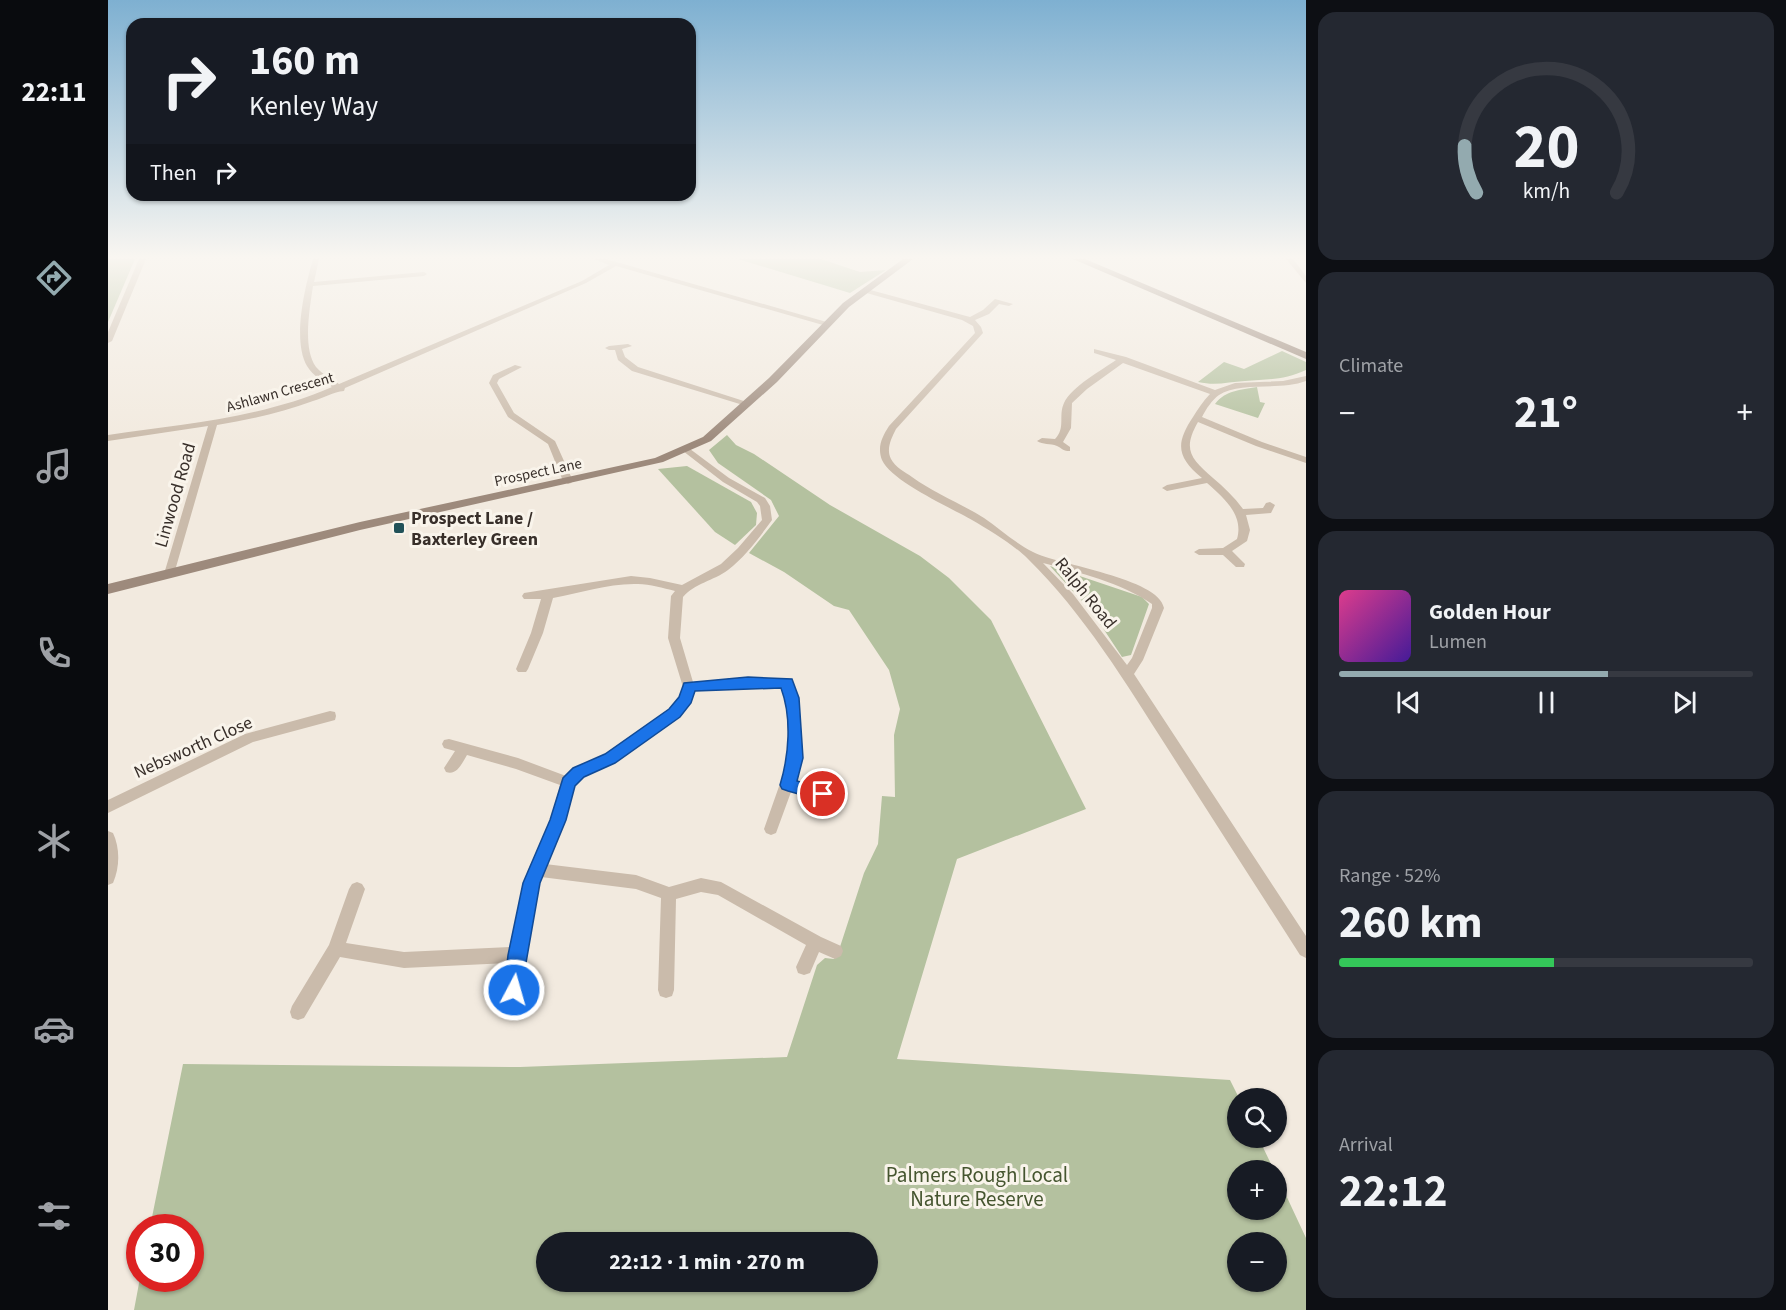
<!DOCTYPE html>
<meta charset="utf-8">
<style>
:root{--surface:#171b24;--page:#242831;--text:#f1f3f6;--muted:#9ea1a6;--line:#363941;--accent:#93aaaf}
body{margin:0;font-family:"Source Sans 3",sans-serif;background:var(--page);color:var(--text);height:100vh;display:flex;flex-direction:column;font-size:22px;white-space:nowrap}
*{box-sizing:border-box;margin:0}
p{font-size:20px;color:var(--muted)}
.icon{flex:none;width:33px;height:33px;fill:none;stroke:currentColor;stroke-width:2;stroke-linecap:round;stroke-linejoin:round}
.map{position:relative;flex:1;overflow:hidden}
.details{display:flex;flex-direction:column;gap:12px;padding:12px;background:#0d0f14;width:480px}
.details>*{flex:none}
.top-card{position:absolute;left:18px;top:18px;width:570px;height:183px;border-radius:18px;box-shadow:0 2px 4px #0004;background:#171b24;color:var(--text);overflow:hidden}
.tools{position:absolute;left:1119px;top:1088px;display:grid;gap:12px}
.tools a{display:grid;place-items:center;width:60px;height:60px;border-radius:50%;background:var(--surface);box-shadow:0 2px 4px #0004;font-size:30px}
.speed{position:absolute;left:18px;top:1214px;display:flex;gap:12px;font-size:30px;font-weight:700;text-align:center}
.speed>*{display:grid;place-content:center;width:78px;height:78px;border-radius:50%;background:var(--surface);box-shadow:0 2px 4px #0004;line-height:1}
.speed .limit{border:9px solid #d22;background:#fff;color:#111}
.pin{position:absolute;display:grid;place-items:center;width:51px;height:51px;color:#fff;margin:-26px;border:3px solid #fff;border-radius:50%;box-shadow:0 2px 6px #0007}
.me{position:absolute;width:66px;margin:-33px;rotate:6deg;stroke-linejoin:round;filter:drop-shadow(0 0 4px #0008)}
.turn{display:flex;align-items:center;gap:21px;height:126px;padding:0 24px;font-size:27px}
.turn .icon{width:78px;height:78px;stroke-width:2.5}
.turn b{display:block;font-size:42px;line-height:51px}
.then{display:flex;align-items:center;height:57px;padding:0 24px;background:#0003;gap:12px;font-size:22px}
.big{font-size:45px;font-weight:700;line-height:1.1}
.details .tile{flex:1;display:flex;flex-direction:column;justify-content:center;gap:9px;min-width:0;padding:0 21px;border-radius:18px;background:var(--page)}
.details .dial{align-items:center;gap:0}
.dial svg{height:156px;overflow:visible;fill:none;stroke:var(--line);stroke-width:7;stroke-linecap:round;text-anchor:middle}
.dial text{fill:var(--text);stroke:none}
.song{display:flex;align-items:center;gap:18px}
.cover{width:72px;height:72px;border-radius:9px;background:linear-gradient(135deg,hsl(330 70% 55%),hsl(260 70% 35%))}
.played{height:6px;border-radius:3px;background:linear-gradient(90deg,var(--accent) 65%,var(--line) 65%)}
.keys{display:flex;justify-content:space-around;direction:ltr}
.heat{display:flex;justify-content:space-between;align-items:center;font-size:33px;direction:ltr}
.charge{height:9px;border-radius:4px;background:linear-gradient(90deg,#34c759 52%,var(--line) 0)}
.trip{position:absolute;left:428px;top:1232px;width:342px;height:60px;border-radius:30px;background:var(--surface);box-shadow:0 2px 4px #0004;font-weight:700;line-height:60px;text-align:center}
main{display:flex;flex:1;min-height:0}
.menu{display:flex;flex-direction:column;width:108px;justify-content:space-around;align-items:center;background:#090b0e;color:var(--muted)}
.menu .icon{width:42px;height:42px}
.menu .on{color:var(--accent)}
.menu b{font-size:27px;color:var(--text)}
.map>svg:first-child{display:block}
</style>
<main>
<nav class="menu">
<b>22:11</b>
<svg class="icon on" aria-label="directions" viewBox="0 0 24 24"><path d="M12 3l9 9-9 9-9-9zM9 14v-3h6M13 9l2 2-2 2"/></svg>
<svg class="icon" aria-label="music" viewBox="0 0 24 24"><path d="M9 18V5l10-2v13"/><circle cx="6" cy="18" r="3"/><circle cx="16" cy="16" r="3"/></svg>
<svg class="icon" aria-label="phone" viewBox="0 0 24 24"><path d="M5 4h4l2 5-3 2q2 4 5 5l2-3 5 2v4C11 20 4 13 5 4z"/></svg>
<svg class="icon" aria-label="climate" viewBox="0 0 24 24"><path d="M12 3v18M4 7l16 10M4 17L20 7"/></svg>
<svg class="icon" aria-label="car" viewBox="0 0 24 24"><path d="M5 17H2v-5l4-1 3-4h7l3 4 3 1v5h-3M9 17h6M6 11h13"/><circle cx="7" cy="17" r="2"/><circle cx="17" cy="17" r="2"/></svg>
<svg class="icon" aria-label="filters" viewBox="0 0 24 24"><path d="M4 7h16M4 17h16"/><circle cx="9" cy="7" r="2"/><circle cx="15" cy="17" r="2"/></svg>
</nav>
<div class="map">
<svg width="1198" height="1310" viewBox="0 0 1198 1310">
<rect width="100%" height="100%" fill="#f2eadf"/>
<!-- green -->
<g fill="#b4c19f" fill-rule="evenodd">
<polygon points="0,259 27,259 0,322"/>
<polygon points="630,259 713,259 752,272 778,270 742,293"/>
<path d="M1174,351L1198,362V370C1177,380 1160,379 1137,381C1120,382 1108,386 1090,382L1116,362L1136,369Z"/>
<path d="M1149,387L1152,402L1157,403L1150,418L1107,404C1118,390 1132,390 1149,387Z"/>
<path d="M619,435L628,445L646,454L722,505L812,556L841,578L883,620L978,809L849,859L789,1059L1122,1080L1131,1098L1130,1137H1150L1166,1170H1130V1209H1168L1169,1176L1198,1238V1310H26L32,1278H82V1227H42L75,1064L412,1067L679,1057L709,965L717,958L726,959L730,953L756,873L770,844L774,796L787,797L786,735L792,709L781,670L741,610L726,606L676,572L641,553L671,516L663,500L610,463L601,450ZM438,1242H759V1281H438ZM1130,1242H1168V1281H1130Z"/>
<polygon points="579,466 643,502 649,513 648,525 627,545 607,532 550,469"/>
<polygon points="942,566 1034,597 1041,604 1023,655 1014,657 985,613"/>
</g>
<g fill="none" stroke-linecap="round" stroke-linejoin="round">
<!-- street -->
<g fill="#cabbab" fill-rule="evenodd">
<polygon points="31,259 38,259 4,341 0,343 0,332"/>
<path d="M205,259H211L206,282L316,272L319,274L316,276L205,286C202,307 194,348 208,367C214,374 224,379 231,384L474,281L501,265L486,259H498L722,323L715,325L508,266L478,283L237,388L236,391C225,392 216,398 205,401C174,412 142,420 109,425L66,574L61,578L57,577L56,574L100,426L0,441V435C76,424 153,418 224,387C215,381 205,376 199,366C184,340 197,287 205,259Z"/>
<polygon points="1178,259 1185,259 1198,276 1198,283"/>
<path d="M755,288L862,317L875,310L887,299L905,304L901,306L891,304L881,314L867,320L873,327L875,333L788,429C783,439 778,449 783,459C787,467 797,472 804,477C826,493 852,503 876,518C892,529 907,543 925,552C950,565 1051,578 1056,608L1035,660L1026,674L1198,936V958L1192,955C1148,886 1104,818 1060,749C1018,683 976,614 920,559C906,545 881,530 864,520C843,508 783,481 774,460C769,447 774,437 781,426L867,333L865,326L854,320L755,292ZM935,563C972,573 1012,582 1044,604V608L1024,658L1019,665L965,594Z"/>
<polygon points="520,344 524,346 514,349 517,357 530,367 642,403 635,405 524,371 510,360 507,350 501,350 497,348 501,346"/>
<path d="M986,349L1018,357L1107,390L1127,383L1175,381L1198,376V381C1172,391 1131,381 1111,395C1104,400 1098,409 1094,417L1154,442L1198,457V463L1148,446L1090,422C1074,450 1083,459 1105,478C1116,487 1126,497 1135,509L1155,508L1158,503L1162,502L1167,505L1163,513L1138,515L1142,530L1139,541L1124,551L1137,564L1136,567H1128L1115,555H1091L1086,552L1091,549L1115,548L1129,539C1136,515 1116,498 1099,483L1059,491L1054,488L1059,485L1094,478C1069,457 1067,444 1085,417C1090,409 1095,401 1102,394L1015,363L979,389L964,403L963,428L955,442L962,447V451C955,451 955,449 949,446C942,443 935,445 929,441L934,438L947,439C958,428 950,416 956,403C963,387 994,370 1008,360L986,353Z"/>
<polygon points="407,365 414,367 391,379 389,383 406,413 447,441 465,481 463,483 460,484 455,481 440,444 400,417 381,383 385,375"/>
<path d="M578,446L621,478L657,498L662,506L664,520C651,538 637,557 620,570C605,581 587,583 575,597L572,638L585,682L640,677L683,679L690,698L695,758L687,781L732,793L737,795L739,799L737,803L732,805L683,792L668,833L663,835L658,833L656,829L681,758L678,698L674,687H640L586,691L581,702L571,717L507,763L476,777L466,785L457,820L437,864L528,875L561,887L593,878L613,882L713,937L733,946L735,951L733,956L727,959L711,952L702,973L696,975L690,973L688,967L698,945L610,895L593,892L568,899L566,990L564,996L558,998L552,996L550,990L553,898L528,889L433,877L417,955L414,990L412,996L406,998L400,996L398,990L400,963L296,968L232,957L196,1018L190,1020L184,1018L182,1012L184,1006L221,945L241,889L244,884L249,882L254,884L257,889L238,943L296,952L403,947L420,870L443,820L452,785L408,769L359,755C354,763 349,776 338,772L336,768L347,751L336,748L334,744L336,740L341,739L410,758L458,776L466,769L497,755L561,709L571,697L575,687L560,638L563,596L567,591C555,588 542,584 530,584C501,583 473,593 445,598L435,633L420,669L418,672H410L408,669L423,633L433,599H416L414,596L416,593L523,576L542,578L574,585L613,564L630,548L654,520L652,506L649,502L615,482L575,451V447Z"/>
<polygon points="222,711 227,712 228,716 227,720 145,742 0,813 0,800 137,734"/>
<path d="M0,831L5,833C12,848 12,867 5,883L0,885Z"/>
</g>
<!-- secondary -->
<g fill="#9d8a7c" fill-rule="evenodd">
<polygon points="795,259 805,259 741,307 669,382 603,441 555,462 252,530 0,594 0,584 252,522 547,458 595,437 661,378 735,303"/>
<polygon points="965,259 977,259 1198,352 1198,359"/>
</g>
</g>
<!-- sky -->
<linearGradient id="sky" x2="0" y2="1"><stop stop-color="#7eb0d1"/><stop offset="0.58" stop-color="#f9f6f1"/><stop offset="1" stop-color="#f9f6f1" stop-opacity="0"/></linearGradient>
<rect width="1198" height="443" fill="url(#sky)"/>
<!-- route -->
<path fill="#1a73e8" stroke="#114b97" stroke-width="1.5" d="M640,677L684,679L691,698L695,758L689,781L720,790L723,794L720,799L715,801L680,791L674,789L672,785C681,755 684,718 673,688L587,691L583,703L572,717L507,763L476,777L467,786L458,820L432,883L412,997L406,1000L399,997L396,990L400,955L415,883L442,820L455,778L465,768L497,754L561,709L571,697L576,683Z"/>
<!-- markers -->
<rect fill="#215158" stroke="#f9f4eb" stroke-width="2" x="285" y="522" width="12" height="12" rx="3"/>
<g text-anchor="middle" stroke-width="6" stroke-linejoin="round" paint-order="stroke">
<!-- far-street labels -->
<g font-size="15" fill="#382f2a" stroke="#f9f4eb">
<text transform="translate(172 392) rotate(-16)" y="5">Ashlawn Crescent</text>
<text transform="translate(430 472) rotate(-12)" y="5">Prospect Lane</text>
</g>
<!-- street labels -->
<g font-size="18" fill="#382f2a" stroke="#f9f4eb">
<text transform="translate(67 495) rotate(-74)" y="6">Linwood Road</text>
<text transform="translate(978 593) rotate(51)" y="6">Ralph Road</text>
<text transform="translate(85 747) rotate(-24)" y="6">Nebsworth Close</text>
</g>
<!-- poi labels -->
<g font-size="18" font-weight="bold" fill="#382f2a" stroke="#f9f4eb" text-anchor="start">
<text x="303" y="524">Prospect Lane /<tspan x="303" dy="21">Baxterley Green</tspan></text>
</g>
<!-- near-park labels -->
<g font-size="21" fill="#45552f" stroke="#f9f4eb">
<text x="869" y="1182">Palmers Rough Local<tspan x="869" dy="24">Nature Reserve</tspan></text>
</g>
</g>
</svg>
<div class="tools">
<a><svg class="icon" aria-label="search" viewBox="0 0 24 24"><circle cx="10" cy="10" r="6"/><path d="M15 15l6 6"/></svg></a>
<a>+</a>
<a>−</a>
</div>
<div class="speed"><div class="limit">30</div></div>
<div class="pin" style="left:715px;top:794px;background:#d93025"><svg class="icon" aria-label="arrive" viewBox="0 0 24 24"><path d="M6 21V4h12l-3 4 3 4H6"/></svg></div>
<svg class="me" style="left:406px;top:990px" viewBox="-20 -20 40 40"><circle r="17" fill="#1a73e8" stroke="#fff" stroke-width="3"/><path d="M0-11L8 9 0 5-8 9z" fill="#fff"/></svg>
<div class="trip">22:12 · 1 min · 270 m</div>
<div class="top-card">
<div class="turn"><svg class="icon" aria-label="right" viewBox="0 0 24 24"><path d="M7 20v-9h11M14 6l5 5-5 5"/></svg><div><b>160 m</b>Kenley Way</div></div>
<div class="then">Then<svg class="icon" aria-label="right" viewBox="0 0 24 24"><path d="M7 20v-9h11M14 6l5 5-5 5"/></svg></div>
</div>
</div>
<section class="details">
<div class="tile dial"><svg viewBox="0 0 100 80">
<path d="M14 69A42 42 0 1 1 86 69"/>
<path d="M14 69A42 42 0 0 1 8 45" stroke="#93aaaf"/>
<text x="50" y="56" font-size="32" font-weight="700">20</text>
<text x="50" y="72" font-size="11">km/h</text>
</svg></div>
<div class="tile"><p>Climate</p>
<div class="heat"><a>−</a><b class="big">21°</b><a>+</a></div>
</div>
<div class="tile">
<div class="song"><i class="cover"></i><div><b>Golden Hour</b><p>Lumen</p></div></div>
<div class="played"></div>
<div class="keys"><svg class="icon" aria-label="previous" viewBox="0 0 24 24"><path d="M18 5L8 12l10 7zM5 5v14"/></svg><svg class="icon" aria-label="pause" viewBox="0 0 24 24"><path d="M8 5v14M16 5v14"/></svg><svg class="icon" aria-label="next" viewBox="0 0 24 24"><path d="M6 5l10 7-10 7zM19 5v14"/></svg></div>
</div>
<div class="tile"><p>Range · 52%</p><b class="big">260 km</b><div class="charge"></div></div>
<div class="tile"><p>Arrival</p><b class="big">22:12</b></div>
</section>
</main>
